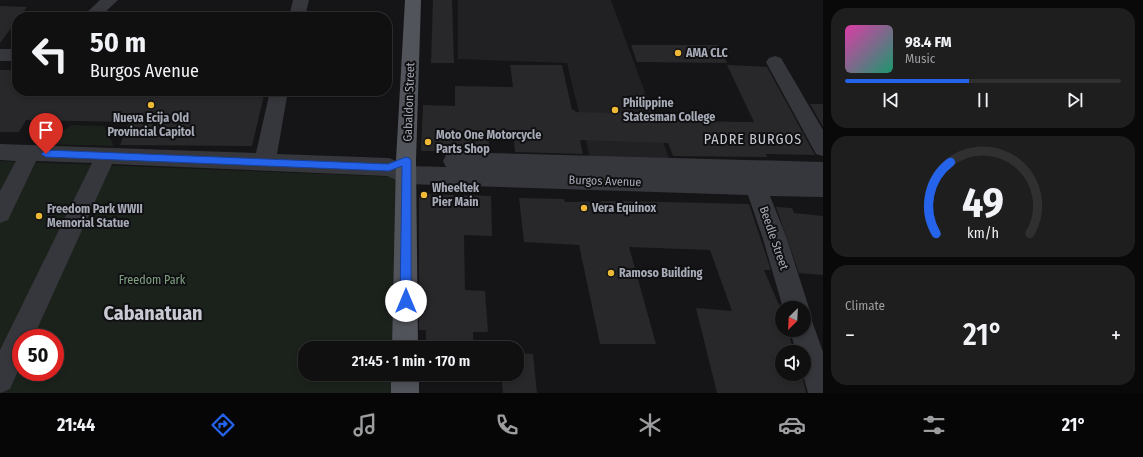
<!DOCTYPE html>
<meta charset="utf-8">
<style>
:root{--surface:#101011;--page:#1e1e1f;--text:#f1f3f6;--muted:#9c9d9f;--line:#303031;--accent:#2563eb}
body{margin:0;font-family:"Fira Sans Condensed",sans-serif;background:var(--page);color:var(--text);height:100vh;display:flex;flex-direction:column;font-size:15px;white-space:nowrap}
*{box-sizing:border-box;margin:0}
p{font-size:13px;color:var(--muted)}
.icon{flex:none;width:22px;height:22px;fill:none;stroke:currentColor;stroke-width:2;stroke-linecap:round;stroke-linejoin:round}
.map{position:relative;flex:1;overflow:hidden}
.drawer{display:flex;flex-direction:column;gap:8px;padding:8px;background:#090909;width:320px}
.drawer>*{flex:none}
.hud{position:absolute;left:12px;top:12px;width:380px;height:84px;border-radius:16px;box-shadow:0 2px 6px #0003,0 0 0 1px var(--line);background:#101011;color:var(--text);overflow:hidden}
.needle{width:26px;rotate:204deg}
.buttons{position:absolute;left:775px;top:301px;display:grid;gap:8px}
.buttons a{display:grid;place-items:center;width:36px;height:36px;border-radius:50%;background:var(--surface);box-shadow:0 2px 6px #0003,0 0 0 1px var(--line);font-size:20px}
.speed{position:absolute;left:12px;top:329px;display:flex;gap:8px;font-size:20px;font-weight:700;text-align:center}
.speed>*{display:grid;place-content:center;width:52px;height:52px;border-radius:50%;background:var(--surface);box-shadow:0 2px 6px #0003,0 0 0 1px var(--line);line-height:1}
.speed .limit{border:6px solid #d22;background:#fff;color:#111}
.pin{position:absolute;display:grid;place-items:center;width:34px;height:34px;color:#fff;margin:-41px -17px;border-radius:50% 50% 50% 0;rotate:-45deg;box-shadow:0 0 4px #0007}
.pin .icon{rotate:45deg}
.me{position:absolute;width:44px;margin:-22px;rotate:0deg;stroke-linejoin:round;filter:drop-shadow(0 0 3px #0008)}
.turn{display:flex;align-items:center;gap:14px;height:84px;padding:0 12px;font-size:18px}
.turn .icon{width:52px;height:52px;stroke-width:2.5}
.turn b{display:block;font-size:28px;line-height:34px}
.big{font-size:30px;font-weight:600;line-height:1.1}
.drawer .card{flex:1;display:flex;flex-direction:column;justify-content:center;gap:6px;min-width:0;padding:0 14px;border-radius:16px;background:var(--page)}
.drawer .dial{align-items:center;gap:0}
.dial svg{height:104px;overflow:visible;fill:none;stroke:var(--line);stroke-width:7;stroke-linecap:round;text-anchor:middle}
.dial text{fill:var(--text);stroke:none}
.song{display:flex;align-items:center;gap:12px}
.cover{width:48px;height:48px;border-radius:6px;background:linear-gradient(135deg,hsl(320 70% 55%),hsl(160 70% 35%))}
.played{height:4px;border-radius:2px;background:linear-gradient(90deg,var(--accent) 45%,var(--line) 45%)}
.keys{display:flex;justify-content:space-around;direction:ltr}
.heat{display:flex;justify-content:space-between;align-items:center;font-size:22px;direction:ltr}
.trip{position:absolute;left:298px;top:341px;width:226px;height:40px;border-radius:16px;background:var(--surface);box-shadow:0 2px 6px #0003,0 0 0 1px var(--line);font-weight:600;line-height:40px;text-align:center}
.dock{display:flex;height:64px;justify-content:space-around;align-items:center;background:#060607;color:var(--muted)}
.dock .icon{width:28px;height:28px}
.dock .current{color:var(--accent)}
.dock b{font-size:18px;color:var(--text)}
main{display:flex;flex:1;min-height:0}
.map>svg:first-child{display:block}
</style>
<main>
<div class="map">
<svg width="823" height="393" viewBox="0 0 823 393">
<rect width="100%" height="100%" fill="#151517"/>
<!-- built -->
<polygon fill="#212124" points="458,0 611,0 669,158 590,158 567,63 458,59"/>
<!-- green -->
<g fill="#1b221c" fill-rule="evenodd">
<polygon points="72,125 104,126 114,146 41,144"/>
<path d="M0,161L397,177L392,348H305V374H391V393H0ZM21,338H55V372H21Z"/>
</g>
<!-- building -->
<g fill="#28282b">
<polygon points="433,0 452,0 454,63 431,63"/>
<polygon points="0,6 27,7 20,17 17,17 17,20 0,43"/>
<polygon points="631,45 718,45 727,63 637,62"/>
<polygon points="510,65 562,65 572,110 575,110 575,112 647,114 649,121 754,122 727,65 767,67 815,155 766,154 767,157 673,156 668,143 580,140 583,154 515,152 513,131 489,133 489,151 421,151 423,105 455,106 455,86 513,87"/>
<polygon points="0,70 17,70 17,91 265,91 252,146 120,145 129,122 26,120 19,132 0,132"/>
<polygon points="810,104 823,104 823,127"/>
<polygon points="419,194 491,196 492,236 464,235 465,290 485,291 488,332 473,332 474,348 426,348 426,330 419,330"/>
<polygon points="519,198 564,199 565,202 620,201 749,204 771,270 764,270 782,312 782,330 788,330 794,352 782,352 782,374 802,374 806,393 717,393 696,308 732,311 710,250 629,247 656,344 600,344 579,245 524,242"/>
<polygon points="776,207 792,208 794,213 823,216 823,275 799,273"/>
<polygon points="517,353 533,354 537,393 503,393 501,374 517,374"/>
</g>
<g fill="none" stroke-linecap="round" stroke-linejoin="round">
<!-- minor -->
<g fill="#36373c" fill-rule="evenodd">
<polygon points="100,0 118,0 100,17 82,17"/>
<polygon points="293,0 309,0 305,17 289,17"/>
<rect x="0" y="49" width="17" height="12"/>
<polygon points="775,56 781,58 823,130 823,156 816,154 766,62 769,58"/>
<polygon points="270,91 288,91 277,154 389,158 408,166 446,167 443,161 446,155 453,152 823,162 823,197 770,196 787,239 809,308 804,317 804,308 783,308 763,239 748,195 406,184 387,176 112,164 33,338 21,338 21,364 10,389 0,393 0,350 92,163 36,161 8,220 0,223 0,191 16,161 0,160 0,144 256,153"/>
<polygon points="804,317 812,321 823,352 823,393 808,393 803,374 804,374 804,352 796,352 790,330 804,330"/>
</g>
<!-- major -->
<g fill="#52545b" fill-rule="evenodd">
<polygon points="405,0 421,0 416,160 418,348 392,348 396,160"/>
<rect x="391" y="374" width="28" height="19"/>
</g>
</g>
<!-- route -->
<polygon fill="#2563eb" stroke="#184099" points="46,150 388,164 406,157 409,158 411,160 411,301 409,304 406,306 402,304 400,301 402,166 389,171 46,157 41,154"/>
<!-- markers -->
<g fill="#eeb936" stroke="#101012" stroke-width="1.5">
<circle cx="678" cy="53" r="4"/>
<circle cx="151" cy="105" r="4"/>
<circle cx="615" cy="110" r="4"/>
<circle cx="428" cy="142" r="4"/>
<circle cx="424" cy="195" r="4"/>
<circle cx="584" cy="208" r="4"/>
<circle cx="39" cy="216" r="4"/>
<circle cx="611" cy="273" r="4"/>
</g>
<g text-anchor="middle" stroke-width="4" stroke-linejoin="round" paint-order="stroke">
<!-- poi labels -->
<g font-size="12" font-weight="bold" fill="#a7abb7" stroke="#101012" text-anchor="start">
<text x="686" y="57">AMA CLC</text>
<text x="623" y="107">Philippine<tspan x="623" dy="14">Statesman College</tspan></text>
<text x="151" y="122" text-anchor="middle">Nueva Ecija Old<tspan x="151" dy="14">Provincial Capitol</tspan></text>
<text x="436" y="139">Moto One Motorcycle<tspan x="436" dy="14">Parts Shop</tspan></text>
<text x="432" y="192">Wheeltek<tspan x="432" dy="14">Pier Main</tspan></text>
<text x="592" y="212">Vera Equinox</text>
<text x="47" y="213">Freedom Park WWII<tspan x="47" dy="14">Memorial Statue</tspan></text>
<text x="619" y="277">Ramoso Building</text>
</g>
<!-- street labels -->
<g font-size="12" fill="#a7abb7" stroke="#101012">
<text transform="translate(409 102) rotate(-88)" y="4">Gabaldon Street</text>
<text transform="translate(605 181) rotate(2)" y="4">Burgos Avenue</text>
<text transform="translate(774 238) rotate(71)" y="4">Beedle Street</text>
</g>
<!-- park labels -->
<g font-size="12" fill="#7fa182" stroke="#101012">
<text x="152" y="284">Freedom Park</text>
</g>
<!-- quarter labels -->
<g font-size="14" letter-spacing="1" fill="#c8cad3" stroke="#101012">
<text x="753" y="144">PADRE BURGOS</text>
</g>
<!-- town labels -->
<g font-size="20" font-weight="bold" fill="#c8cad3" stroke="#101012">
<text x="153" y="320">Cabanatuan</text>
</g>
</g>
</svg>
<div class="buttons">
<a><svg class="needle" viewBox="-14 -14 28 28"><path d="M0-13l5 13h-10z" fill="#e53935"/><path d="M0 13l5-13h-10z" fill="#9c9d9f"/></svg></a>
<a><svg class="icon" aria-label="sound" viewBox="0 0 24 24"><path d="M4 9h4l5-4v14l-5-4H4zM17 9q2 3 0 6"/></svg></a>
</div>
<div class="speed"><div class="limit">50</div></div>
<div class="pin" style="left:46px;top:154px;background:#d93025"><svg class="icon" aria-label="arrive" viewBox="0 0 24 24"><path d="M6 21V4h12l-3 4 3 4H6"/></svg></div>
<svg class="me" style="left:406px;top:301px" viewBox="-20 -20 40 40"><circle r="19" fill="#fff"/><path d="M0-13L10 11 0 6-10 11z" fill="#2563eb"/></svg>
<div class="trip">21:45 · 1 min · 170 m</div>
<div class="hud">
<div class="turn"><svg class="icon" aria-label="left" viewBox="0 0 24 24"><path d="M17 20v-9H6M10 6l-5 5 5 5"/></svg><div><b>50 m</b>Burgos Avenue</div></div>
</div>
</div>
<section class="drawer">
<div class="card">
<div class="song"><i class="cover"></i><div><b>98.4 FM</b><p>Music</p></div></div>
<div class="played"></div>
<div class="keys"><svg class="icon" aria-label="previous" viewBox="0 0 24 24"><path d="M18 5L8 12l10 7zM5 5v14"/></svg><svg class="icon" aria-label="pause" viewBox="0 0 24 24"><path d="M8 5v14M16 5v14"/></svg><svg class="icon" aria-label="next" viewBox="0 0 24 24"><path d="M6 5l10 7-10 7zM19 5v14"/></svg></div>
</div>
<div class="card dial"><svg viewBox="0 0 100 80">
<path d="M14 69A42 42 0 1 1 86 69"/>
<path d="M14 69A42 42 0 0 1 25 14" stroke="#2563eb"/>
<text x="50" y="56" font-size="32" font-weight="700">49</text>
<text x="50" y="72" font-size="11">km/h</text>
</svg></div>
<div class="card"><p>Climate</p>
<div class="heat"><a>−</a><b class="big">21°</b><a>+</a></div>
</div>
</section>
</main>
<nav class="dock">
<b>21:44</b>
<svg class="icon current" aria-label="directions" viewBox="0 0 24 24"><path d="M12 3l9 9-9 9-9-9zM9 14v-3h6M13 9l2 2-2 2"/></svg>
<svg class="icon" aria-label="music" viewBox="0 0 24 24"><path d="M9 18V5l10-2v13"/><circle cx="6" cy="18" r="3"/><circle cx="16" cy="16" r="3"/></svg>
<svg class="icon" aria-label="phone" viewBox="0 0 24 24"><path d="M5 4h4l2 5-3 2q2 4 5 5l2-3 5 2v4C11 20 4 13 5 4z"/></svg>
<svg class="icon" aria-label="climate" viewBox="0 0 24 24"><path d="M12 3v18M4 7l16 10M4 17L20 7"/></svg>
<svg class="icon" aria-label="car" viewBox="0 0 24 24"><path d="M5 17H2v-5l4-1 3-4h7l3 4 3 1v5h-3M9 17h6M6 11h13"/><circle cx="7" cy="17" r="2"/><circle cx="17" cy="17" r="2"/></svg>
<svg class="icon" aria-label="filters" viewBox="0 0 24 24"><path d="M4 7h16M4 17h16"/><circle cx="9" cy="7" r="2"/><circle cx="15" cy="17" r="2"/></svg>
<b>21°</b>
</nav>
